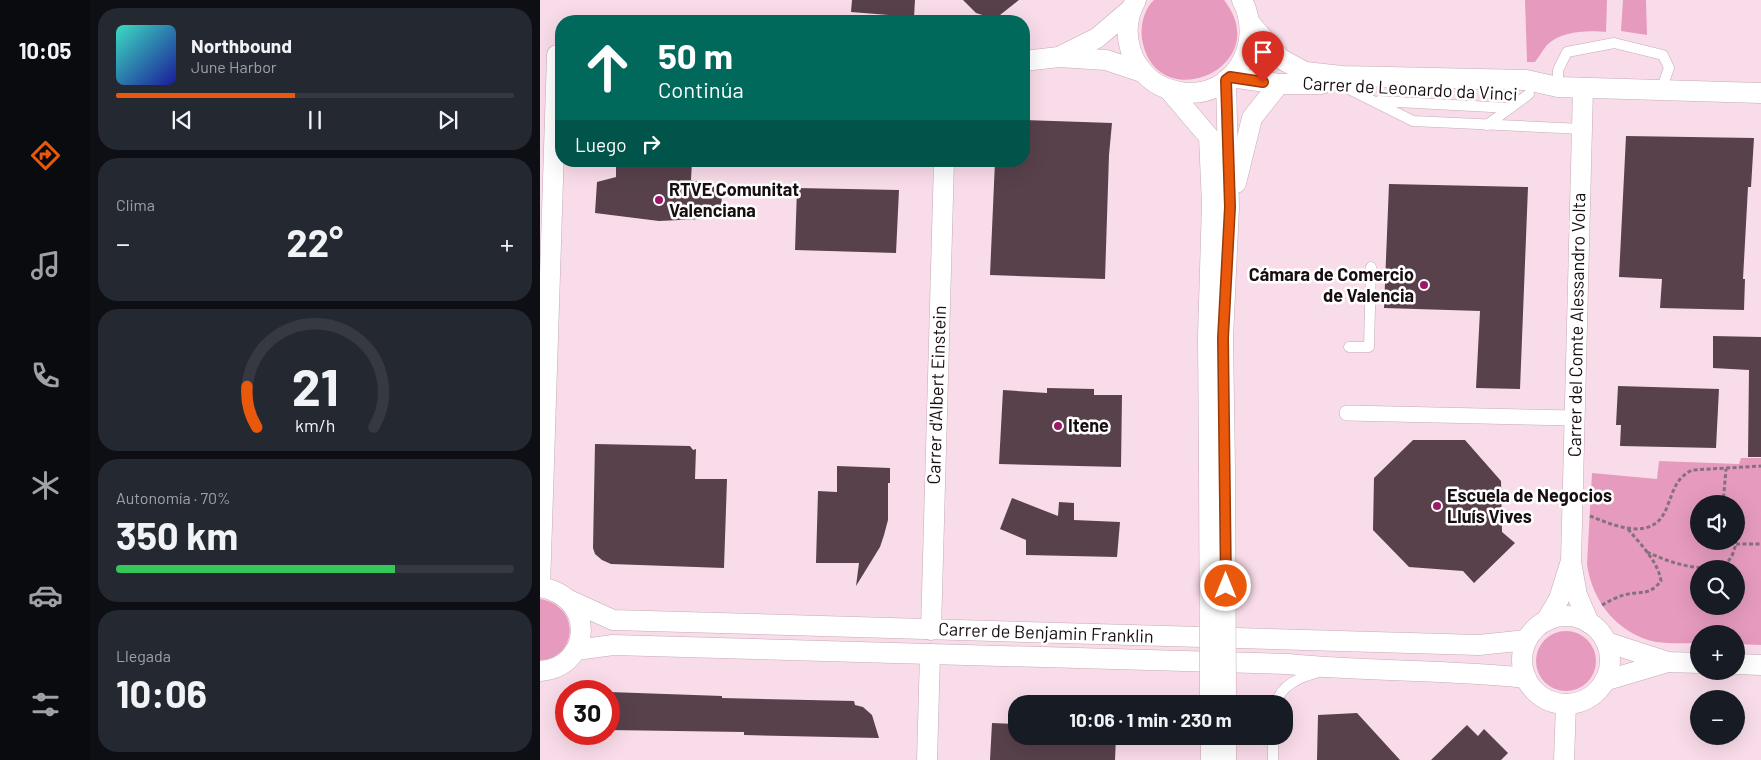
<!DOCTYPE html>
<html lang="es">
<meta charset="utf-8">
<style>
:root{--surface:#171b24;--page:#242831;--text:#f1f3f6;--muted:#9ea1a6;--line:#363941;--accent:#ea580c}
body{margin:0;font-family:Barlow,sans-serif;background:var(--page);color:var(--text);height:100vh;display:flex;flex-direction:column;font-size:19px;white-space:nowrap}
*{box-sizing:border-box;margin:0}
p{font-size:16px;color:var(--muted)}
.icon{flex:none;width:28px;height:28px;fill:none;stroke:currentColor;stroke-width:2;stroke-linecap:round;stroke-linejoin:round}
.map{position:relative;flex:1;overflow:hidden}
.details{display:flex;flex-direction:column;gap:8px;padding:8px;background:#0d0f14;width:450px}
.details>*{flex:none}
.guide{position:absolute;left:15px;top:15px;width:475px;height:152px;border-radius:20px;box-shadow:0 5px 20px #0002;background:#00695c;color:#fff;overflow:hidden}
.buttons{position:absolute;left:1150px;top:495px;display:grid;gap:10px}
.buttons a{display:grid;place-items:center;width:55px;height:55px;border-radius:50%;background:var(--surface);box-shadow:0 5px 20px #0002;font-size:25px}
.speed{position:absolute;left:15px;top:680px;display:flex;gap:10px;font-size:25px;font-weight:700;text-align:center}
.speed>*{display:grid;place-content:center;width:65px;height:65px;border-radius:50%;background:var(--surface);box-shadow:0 5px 20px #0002;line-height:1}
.speed .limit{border:8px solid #d22;background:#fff;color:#111}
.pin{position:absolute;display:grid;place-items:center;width:42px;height:42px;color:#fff;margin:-51px -21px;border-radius:50% 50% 50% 0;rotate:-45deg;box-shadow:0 0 5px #0007}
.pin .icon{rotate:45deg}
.me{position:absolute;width:55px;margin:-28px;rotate:0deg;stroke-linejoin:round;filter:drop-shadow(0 0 4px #0008)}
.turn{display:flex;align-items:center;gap:18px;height:105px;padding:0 20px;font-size:22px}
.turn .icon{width:65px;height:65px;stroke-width:2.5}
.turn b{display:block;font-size:35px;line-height:42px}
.then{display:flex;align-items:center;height:48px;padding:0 20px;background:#0003;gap:10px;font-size:19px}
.big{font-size:38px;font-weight:700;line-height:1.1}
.details .card{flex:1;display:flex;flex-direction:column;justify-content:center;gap:8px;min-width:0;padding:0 18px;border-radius:20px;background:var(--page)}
.details .dial{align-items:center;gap:0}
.dial svg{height:130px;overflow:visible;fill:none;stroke:var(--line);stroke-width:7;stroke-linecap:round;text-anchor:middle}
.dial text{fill:var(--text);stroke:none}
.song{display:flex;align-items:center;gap:15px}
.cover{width:60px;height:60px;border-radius:8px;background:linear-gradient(135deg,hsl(170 70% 55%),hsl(240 70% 35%))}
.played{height:5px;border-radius:2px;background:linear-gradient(90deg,var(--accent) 45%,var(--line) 45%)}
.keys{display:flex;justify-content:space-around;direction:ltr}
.heat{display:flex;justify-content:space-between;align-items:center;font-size:28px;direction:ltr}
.charge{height:8px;border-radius:4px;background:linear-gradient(90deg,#34c759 70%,var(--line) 0)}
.trip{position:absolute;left:468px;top:695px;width:285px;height:50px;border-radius:20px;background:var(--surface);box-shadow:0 5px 20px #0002;font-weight:700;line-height:50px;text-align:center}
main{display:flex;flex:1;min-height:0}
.menu{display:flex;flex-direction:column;width:90px;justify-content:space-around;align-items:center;background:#090b0e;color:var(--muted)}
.menu .icon{width:35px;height:35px}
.menu .on{color:var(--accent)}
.menu b{font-size:22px;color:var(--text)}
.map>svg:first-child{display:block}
</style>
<main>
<nav class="menu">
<b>10:05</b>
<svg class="icon on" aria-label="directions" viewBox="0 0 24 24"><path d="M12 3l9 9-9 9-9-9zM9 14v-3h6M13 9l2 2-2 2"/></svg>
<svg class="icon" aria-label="music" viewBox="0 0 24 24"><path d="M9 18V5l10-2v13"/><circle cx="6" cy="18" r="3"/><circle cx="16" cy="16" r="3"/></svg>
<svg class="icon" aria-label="phone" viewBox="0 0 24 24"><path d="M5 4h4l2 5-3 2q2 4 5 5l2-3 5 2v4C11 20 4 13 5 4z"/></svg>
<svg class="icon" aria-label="climate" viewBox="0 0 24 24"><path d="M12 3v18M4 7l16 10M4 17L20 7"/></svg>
<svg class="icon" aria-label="car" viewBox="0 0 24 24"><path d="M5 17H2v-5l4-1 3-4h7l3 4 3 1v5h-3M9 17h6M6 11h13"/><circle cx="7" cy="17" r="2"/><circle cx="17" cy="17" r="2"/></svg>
<svg class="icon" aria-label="filters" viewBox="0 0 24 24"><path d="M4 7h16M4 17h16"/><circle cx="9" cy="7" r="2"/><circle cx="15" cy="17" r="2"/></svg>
</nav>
<section class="details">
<div class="card">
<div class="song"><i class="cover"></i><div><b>Northbound</b><p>June Harbor</p></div></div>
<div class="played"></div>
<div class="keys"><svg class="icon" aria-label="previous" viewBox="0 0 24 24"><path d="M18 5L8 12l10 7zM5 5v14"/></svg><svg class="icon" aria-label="pause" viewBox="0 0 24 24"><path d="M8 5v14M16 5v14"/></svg><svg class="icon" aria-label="next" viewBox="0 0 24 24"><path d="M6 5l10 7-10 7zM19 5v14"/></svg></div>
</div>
<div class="card"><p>Clima</p>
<div class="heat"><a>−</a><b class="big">22°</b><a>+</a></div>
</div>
<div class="card dial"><svg viewBox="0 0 100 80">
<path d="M14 69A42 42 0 1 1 86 69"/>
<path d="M14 69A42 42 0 0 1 8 44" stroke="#ea580c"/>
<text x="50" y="56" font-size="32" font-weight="700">21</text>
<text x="50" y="72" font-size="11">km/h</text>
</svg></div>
<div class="card"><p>Autonomía · 70%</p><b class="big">350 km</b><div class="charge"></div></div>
<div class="card"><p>Llegada</p><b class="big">10:06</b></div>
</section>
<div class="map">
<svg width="1221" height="760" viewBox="0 0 1221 760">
<rect width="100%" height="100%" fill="#f9dce9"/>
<!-- green -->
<g fill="#e69bbe" fill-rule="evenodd">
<path d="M614,0H684C737,68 615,119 602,39C600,26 604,9 614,0Z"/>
<path d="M985,0H1067L1066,32C1048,30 1020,31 1007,45C1002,51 999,57 995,62H987Z"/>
<polygon points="1083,0 1106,0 1107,35 1081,31"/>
<path d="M1201,458H1221V645L1196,644V634H1159V643C1145,643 1130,644 1116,642C1078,634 1052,602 1047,564L1052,473L1117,479L1119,461L1199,464ZM1159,504H1196V541H1159ZM1159,569H1196V606H1159Z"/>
<path d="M0,599C42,606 37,659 0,660Z"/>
<circle cx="1026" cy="661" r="30"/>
</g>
<!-- building -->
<g fill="#58414b">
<polygon points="312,0 375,0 374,17 311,12"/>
<polygon points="423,0 479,0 460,15 449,17 436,13"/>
<polygon points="484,120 572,123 569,155 565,279 450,275 455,161 484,161"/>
<polygon points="1086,136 1214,138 1211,187 1208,187 1203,279 1205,279 1204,310 1120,308 1122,279 1079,277"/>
<polygon points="76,161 152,161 151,180 182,188 181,218 119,221 55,213 57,182 76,177"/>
<polygon points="849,184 988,187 980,389 936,388 940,311 844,308"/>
<polygon points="257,188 359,190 356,253 255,250"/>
<polygon points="1173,336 1221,337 1221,457 1208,457 1209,370 1173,368"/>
<polygon points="1078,386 1179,389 1176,448 1080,446 1081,425 1076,425"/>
<polygon points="507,388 554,389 554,395 582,395 581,467 459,464 463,390 507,393"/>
<polygon points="873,440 925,440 961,481 962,532 975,543 934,583 923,571 869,567 833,530 834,478"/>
<polygon points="55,444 150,446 153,450 156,449 155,479 187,479 184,568 71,564 62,560 55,554 53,548"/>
<polygon points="297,466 350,468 350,483 348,483 348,520 344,535 340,547 316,586 319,563 276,563 278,491 297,492"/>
<polygon points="472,498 518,516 519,502 534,503 534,520 580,522 577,557 486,555 486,540 460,529"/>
<polygon points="69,692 182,696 182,698 314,701 315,705 323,707 332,715 339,738 204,735 204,732 69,730"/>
<polygon points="817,713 860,760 777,760 778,715"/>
<polygon points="452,723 476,724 476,736 576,736 575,760 450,760"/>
<polygon points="927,725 938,736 944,729 968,753 961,760 891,760"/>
</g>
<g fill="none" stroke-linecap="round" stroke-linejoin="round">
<!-- service casing -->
<g stroke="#c6aab6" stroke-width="11">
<g id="service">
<polyline points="803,86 873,121 1042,129"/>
<polyline points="1018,87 1018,70 1027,52 1074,43 1123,55 1129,68 1121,90"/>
<polyline points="839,101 970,108"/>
<polyline points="947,125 989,94"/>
<polyline points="809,347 829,347 831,267"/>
<path d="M736,704C741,684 761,677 779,672"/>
<polyline points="733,736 733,760"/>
</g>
</g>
<!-- pedestrian casing -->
<g stroke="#c6aab6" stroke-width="16">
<polyline id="pedestrian" points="807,413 1035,418"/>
</g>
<!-- minor casing -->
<g stroke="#c6aab6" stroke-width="21">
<g id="minor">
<path d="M596,0C587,16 585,33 591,51C594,62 601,71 610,79C619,87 629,90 641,92C693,100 725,44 702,0"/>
<polyline points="710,23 741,59 765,72 802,76 986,80 1018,87 1221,93"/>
<polyline points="521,56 557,38 591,9"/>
<polyline points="484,61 519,57 566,60 602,72"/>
<polyline points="690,77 739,84 782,84"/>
<polyline points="1043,88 1031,562 1037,595 1049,623"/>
<polyline points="629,90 669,137 672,204 668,336 669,467"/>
<polyline points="696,183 712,118 739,84"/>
<polyline points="685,468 683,338 689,207 686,80"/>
<polyline points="0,587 17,55"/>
<path d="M0,587C56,596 53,667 0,671"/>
<polyline points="29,600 73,620 939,645 987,640"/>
<circle cx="1026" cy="660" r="44"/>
<polyline points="1006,621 1019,599 1030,564"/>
<polyline points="391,630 404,161"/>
<polyline points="1066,642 1128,662 1159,663"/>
<path d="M36,650L73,645L748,664C827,672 907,669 986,678"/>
<polyline points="1196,664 1221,665"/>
<polyline points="1064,681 1128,662"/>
<polyline points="671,736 671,760"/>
<polyline points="686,736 686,760"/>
<polyline points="387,760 390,654"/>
<polyline points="1024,760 1026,704"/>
</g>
</g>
<!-- path -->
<g stroke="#85717a" stroke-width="3" stroke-dasharray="4 2.5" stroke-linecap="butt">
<polyline points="1183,504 1186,469"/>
<path d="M1050,516C1075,526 1114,543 1127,507C1134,490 1135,479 1152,470L1221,466"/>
<polyline points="1196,544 1221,544"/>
<path d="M1107,552C1129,562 1165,576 1188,561C1193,557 1194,549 1196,544L1195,541"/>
<path d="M1062,605C1069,601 1077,597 1084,595C1102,590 1108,597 1121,581C1118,561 1100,544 1088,529"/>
</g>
<!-- service -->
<use href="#service" stroke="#fff" stroke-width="10"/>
<!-- pedestrian -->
<use href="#pedestrian" stroke="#fff" stroke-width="15"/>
<!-- minor -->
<use href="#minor" stroke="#fff" stroke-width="20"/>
<!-- minor-bridge casing -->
<g stroke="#c6aab6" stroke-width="21" stroke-linecap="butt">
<g id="minor-bridge">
<polyline points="669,467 670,704"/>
<polyline points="685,468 686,704"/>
</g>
</g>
<!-- minor-bridge -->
<use href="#minor-bridge" stroke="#fff" stroke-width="20"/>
</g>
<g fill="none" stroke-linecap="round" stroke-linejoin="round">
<!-- route casing -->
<g stroke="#983908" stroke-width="12">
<polyline id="route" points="686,586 683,338 690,207 686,80 690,77 723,82"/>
</g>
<!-- route -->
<use href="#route" stroke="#ea580c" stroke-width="9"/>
</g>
<!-- markers -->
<g fill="#9d1868" stroke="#fff" stroke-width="2">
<circle cx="119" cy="200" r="5"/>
<circle cx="884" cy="285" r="5"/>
<circle cx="518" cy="426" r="5"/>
<circle cx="897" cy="506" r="5"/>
</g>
<g text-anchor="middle" stroke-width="5" stroke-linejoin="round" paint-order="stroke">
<!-- street labels -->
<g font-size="18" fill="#180e12" stroke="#fff">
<text transform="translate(870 89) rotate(3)" y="6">Carrer de Leonardo da Vinci</text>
<text transform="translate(1037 325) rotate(-89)" y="6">Carrer del Comte Alessandro Volta</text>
<text transform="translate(397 395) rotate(-88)" y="6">Carrer d'Albert Einstein</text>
<text transform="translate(506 633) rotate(2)" y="6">Carrer de Benjamin Franklin</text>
</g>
<!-- poi labels -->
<g font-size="18" font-weight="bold" fill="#180e12" stroke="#fff" text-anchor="start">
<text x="129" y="196">RTVE Comunitat<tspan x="129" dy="21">Valenciana</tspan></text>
<text x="874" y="281" text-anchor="end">Cámara de Comercio<tspan x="874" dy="21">de Valencia</tspan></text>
<text x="528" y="432">Itene</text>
<text x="907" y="502">Escuela de Negocios<tspan x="907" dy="21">Lluís Vives</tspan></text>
</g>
</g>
</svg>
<div class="buttons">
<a><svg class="icon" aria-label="sound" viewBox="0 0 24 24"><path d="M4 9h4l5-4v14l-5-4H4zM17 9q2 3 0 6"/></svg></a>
<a><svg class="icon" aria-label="search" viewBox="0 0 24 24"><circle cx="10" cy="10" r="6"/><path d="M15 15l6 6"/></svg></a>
<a>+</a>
<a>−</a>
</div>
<div class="speed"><div class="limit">30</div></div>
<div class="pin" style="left:723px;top:82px;background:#d93025"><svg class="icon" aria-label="arrive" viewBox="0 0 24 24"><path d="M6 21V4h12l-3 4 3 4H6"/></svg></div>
<svg class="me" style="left:686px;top:586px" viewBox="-20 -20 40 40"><circle r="17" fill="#ea580c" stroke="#fff" stroke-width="3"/><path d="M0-11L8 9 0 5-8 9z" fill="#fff"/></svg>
<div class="trip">10:06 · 1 min · 230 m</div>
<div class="guide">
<div class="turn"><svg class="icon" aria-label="ahead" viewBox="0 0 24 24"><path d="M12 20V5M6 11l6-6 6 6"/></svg><div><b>50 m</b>Continúa</div></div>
<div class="then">Luego<svg class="icon" aria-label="right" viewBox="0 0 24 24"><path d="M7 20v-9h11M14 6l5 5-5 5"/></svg></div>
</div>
</div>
</main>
